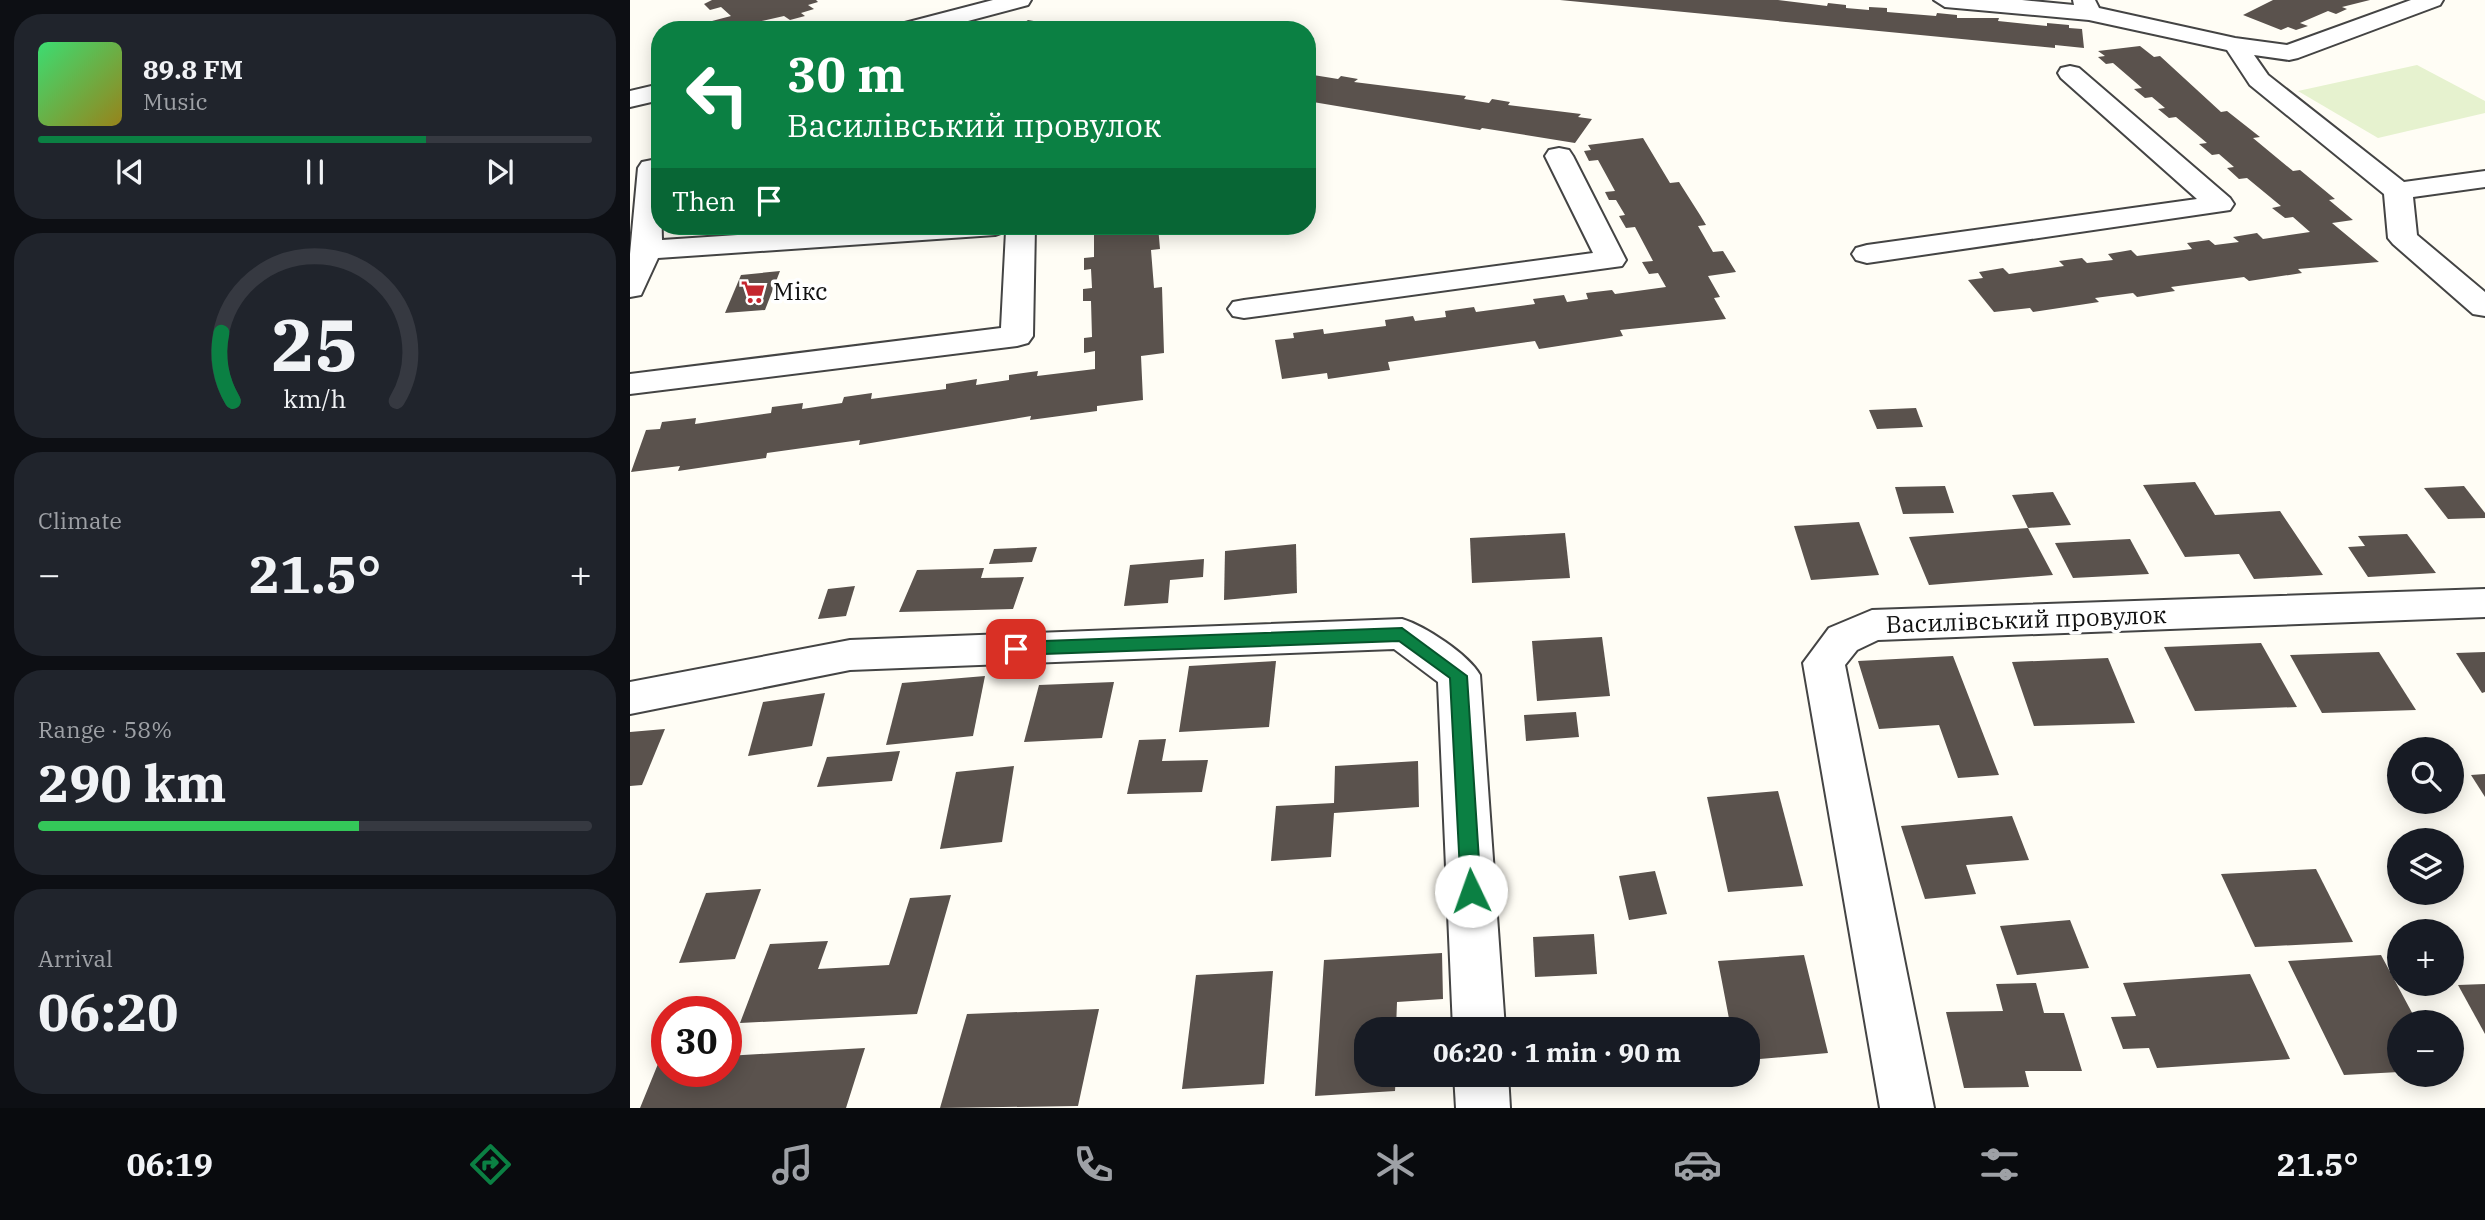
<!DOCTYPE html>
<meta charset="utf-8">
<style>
:root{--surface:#171b24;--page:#20242c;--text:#f1f3f6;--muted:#9ea1a6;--line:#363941;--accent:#0b8043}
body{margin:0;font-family:"IBM Plex Serif",serif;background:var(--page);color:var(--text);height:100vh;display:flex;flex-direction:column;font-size:26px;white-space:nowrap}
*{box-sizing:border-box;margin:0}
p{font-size:23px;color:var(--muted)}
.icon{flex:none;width:38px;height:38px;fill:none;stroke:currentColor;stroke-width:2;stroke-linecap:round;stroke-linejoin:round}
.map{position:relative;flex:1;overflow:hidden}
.panel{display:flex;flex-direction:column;gap:14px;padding:14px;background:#0d0f14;width:630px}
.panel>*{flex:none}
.hud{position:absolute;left:21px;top:21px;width:665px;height:214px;border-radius:28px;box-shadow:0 4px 18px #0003;background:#0b8043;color:#fff;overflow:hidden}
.buttons{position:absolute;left:1757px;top:737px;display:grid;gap:14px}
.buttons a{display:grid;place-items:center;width:77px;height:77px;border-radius:50%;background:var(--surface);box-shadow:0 4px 18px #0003;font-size:35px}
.speed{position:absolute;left:21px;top:996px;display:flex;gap:14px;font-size:35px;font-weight:700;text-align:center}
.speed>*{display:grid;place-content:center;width:91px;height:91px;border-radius:50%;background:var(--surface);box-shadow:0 4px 18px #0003;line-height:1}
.speed .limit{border:10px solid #d22;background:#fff;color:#111}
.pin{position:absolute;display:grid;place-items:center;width:60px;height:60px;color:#fff;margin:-30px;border-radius:14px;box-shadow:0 4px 10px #0006}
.me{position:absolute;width:77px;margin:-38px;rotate:357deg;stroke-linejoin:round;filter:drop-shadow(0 0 5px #0008)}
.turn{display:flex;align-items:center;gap:24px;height:147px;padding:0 21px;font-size:32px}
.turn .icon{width:91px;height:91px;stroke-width:2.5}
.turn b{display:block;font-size:49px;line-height:60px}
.then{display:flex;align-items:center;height:66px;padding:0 21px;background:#0003;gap:14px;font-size:26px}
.big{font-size:52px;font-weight:700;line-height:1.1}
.panel .tile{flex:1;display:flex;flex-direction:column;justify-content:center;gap:10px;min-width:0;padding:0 24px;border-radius:28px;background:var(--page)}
.panel .dial{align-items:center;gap:0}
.dial svg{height:182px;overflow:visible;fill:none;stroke:var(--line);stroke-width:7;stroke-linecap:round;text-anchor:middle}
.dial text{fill:var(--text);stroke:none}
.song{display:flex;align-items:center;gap:21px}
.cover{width:84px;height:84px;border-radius:10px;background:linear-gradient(135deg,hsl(140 70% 55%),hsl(50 70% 35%))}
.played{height:7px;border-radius:4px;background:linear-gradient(90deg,var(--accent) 70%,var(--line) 70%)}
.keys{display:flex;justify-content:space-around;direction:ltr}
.heat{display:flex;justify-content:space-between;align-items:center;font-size:38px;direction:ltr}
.charge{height:10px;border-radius:5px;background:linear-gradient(90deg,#34c759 58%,var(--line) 0)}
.trip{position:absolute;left:724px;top:1017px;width:406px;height:70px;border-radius:28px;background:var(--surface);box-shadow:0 4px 18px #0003;font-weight:700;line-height:70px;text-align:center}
.dock{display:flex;height:112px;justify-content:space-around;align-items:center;background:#090b0e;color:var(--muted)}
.dock .icon{width:49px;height:49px}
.dock .on{color:var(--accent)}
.dock b{font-size:32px;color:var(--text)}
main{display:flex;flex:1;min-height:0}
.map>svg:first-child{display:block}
</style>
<main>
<section class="panel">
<div class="tile">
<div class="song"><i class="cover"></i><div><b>89.8 FM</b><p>Music</p></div></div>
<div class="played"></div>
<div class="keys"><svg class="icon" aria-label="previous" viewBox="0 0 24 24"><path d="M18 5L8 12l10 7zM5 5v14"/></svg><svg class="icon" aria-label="pause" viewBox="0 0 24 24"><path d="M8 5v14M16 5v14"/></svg><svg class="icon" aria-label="next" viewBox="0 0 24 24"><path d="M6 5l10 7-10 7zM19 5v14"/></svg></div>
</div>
<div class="tile dial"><svg viewBox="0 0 100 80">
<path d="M14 69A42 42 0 1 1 86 69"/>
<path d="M14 69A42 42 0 0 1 9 39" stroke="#0b8043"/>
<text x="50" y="56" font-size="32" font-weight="700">25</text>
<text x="50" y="72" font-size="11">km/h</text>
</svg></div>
<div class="tile"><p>Climate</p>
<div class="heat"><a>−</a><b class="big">21.5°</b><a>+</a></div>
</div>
<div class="tile"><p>Range · 58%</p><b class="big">290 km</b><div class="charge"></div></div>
<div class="tile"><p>Arrival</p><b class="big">06:20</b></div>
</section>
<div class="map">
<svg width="1855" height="1108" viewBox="0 0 1855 1108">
<rect width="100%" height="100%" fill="#fffdf5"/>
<!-- pitch -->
<polygon fill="#e6f2cf" points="1787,65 1855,101 1855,113 1748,138 1668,91"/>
<!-- building -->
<g fill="#5a524d">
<polygon points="82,0 186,0 188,2 178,5 184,9 171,13 175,16 160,20 154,16 92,30 82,21 101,16 91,7 80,10 74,4"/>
<polygon points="930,0 1148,0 1197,6 1198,3 1216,5 1216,8 1239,10 1239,7 1257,8 1257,12 1306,16 1307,13 1327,15 1327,18 1369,18 1368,21 1417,26 1417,23 1439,25 1439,28 1452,29 1454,48 1425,45 1425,48"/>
<polygon points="1643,0 1740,0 1712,7 1717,9 1706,14 1698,11 1670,23 1678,26 1666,30 1658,27 1651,30 1613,15"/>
<polygon points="398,20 438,27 434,30 384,30"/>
<polygon points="1510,46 1524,57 1530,56 1591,112 1597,111 1630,137 1623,138 1663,171 1670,170 1705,199 1699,200 1723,220 1702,223 1749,262 1668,269 1672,273 1619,281 1614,277 1541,287 1545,291 1507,297 1503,293 1465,298 1469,302 1403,312 1400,308 1364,312 1338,280 1353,278 1349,272 1373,268 1379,274 1434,266 1429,261 1452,258 1457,263 1483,260 1478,254 1501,250 1507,256 1562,249 1557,243 1579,240 1585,245 1609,242 1603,237 1627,233 1633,239 1680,232 1663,217 1655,218 1642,208 1651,206 1617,178 1609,179 1597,168 1604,167 1589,154 1582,155 1569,144 1577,143 1546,117 1539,118 1528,109 1535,108 1522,97 1515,98 1504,89 1512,88 1483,63 1476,64 1468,57 1475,56 1468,51"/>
<polygon points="677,74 708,79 711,76 728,79 724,82 836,96 834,99 859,103 862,99 880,102 878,105 951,114 948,117 962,119 945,143 852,128 850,130 677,101"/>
<polygon points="1013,138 1040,183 1049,182 1070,215 1076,225 1068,226 1083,252 1093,251 1106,272 1078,276 1090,297 1084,298 1096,319 990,330 993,336 909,349 905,341 758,362 760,370 698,379 697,373 652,379 645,340 664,338 663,333 693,329 694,334 756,326 755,320 783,316 785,321 816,317 815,311 844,307 846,312 905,304 903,299 934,295 937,302 958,299 956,293 982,290 985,294 1036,287 1028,273 1019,274 1012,262 1023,261 1005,227 996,228 989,216 995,215 986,200 979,200 975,192 985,191 968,160 959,161 954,151 961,150 958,145"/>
<polygon points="464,226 528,226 530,249 521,250 524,288 532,287 534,353 511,356 513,400 467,406 467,411 400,420 401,416 229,445 230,440 137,453 136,458 48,471 50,466 1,472 16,430 30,429 32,422 66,418 65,424 141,413 142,407 173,403 172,409 212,403 214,397 242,393 241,399 316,389 316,384 347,379 346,385 379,380 379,375 408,371 407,376 465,369 465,351 454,353 454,338 462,337 461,301 453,301 453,289 462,288 461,269 454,270 454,258 464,257"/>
<polygon points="150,271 135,310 95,313 111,275"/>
<polygon points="1286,408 1293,427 1247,429 1239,410"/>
<polygon points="1565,482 1585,515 1650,511 1693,575 1624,579 1609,554 1555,557 1513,485"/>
<polygon points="1315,486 1324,513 1273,514 1265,487"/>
<polygon points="1834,486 1855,513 1855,518 1818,519 1794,488"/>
<polygon points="1423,492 1441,525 1398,528 1382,495"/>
<polygon points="1229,522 1249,575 1181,580 1164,526"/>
<polygon points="1398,528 1423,575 1299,585 1279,537"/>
<polygon points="935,533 940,578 842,583 840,538"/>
<polygon points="1777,534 1806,573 1738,577 1718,547 1735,546 1728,536"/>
<polygon points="1500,539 1519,574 1443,578 1425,543"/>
<polygon points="666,544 667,593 594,600 595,551"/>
<polygon points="407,547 402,562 359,564 364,549"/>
<polygon points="574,559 573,577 540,580 538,603 494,606 500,565"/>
<polygon points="354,568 351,578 394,577 383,609 269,612 287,570"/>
<polygon points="225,586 216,616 188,619 198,589"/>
<polygon points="972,637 980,696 907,701 902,641"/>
<polygon points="1631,643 1667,707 1565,711 1534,647"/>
<polygon points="1749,652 1786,710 1692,713 1660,655"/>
<polygon points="1855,652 1855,692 1852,693 1826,653"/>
<polygon points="1323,656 1369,775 1328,778 1309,725 1249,729 1228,661"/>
<polygon points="1478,658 1505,723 1404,726 1382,662"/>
<polygon points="646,661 639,727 549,732 559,666"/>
<polygon points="355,676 343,736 256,745 272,683"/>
<polygon points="484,682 472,738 394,742 409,685"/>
<polygon points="195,693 182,746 118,756 133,702"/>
<polygon points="946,712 949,737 896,741 894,715"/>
<polygon points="35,729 12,785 0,786 0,732"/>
<polygon points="536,739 532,761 578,760 572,792 497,794 509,740"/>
<polygon points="270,751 262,781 187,787 197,757"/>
<polygon points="788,761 789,807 704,813 701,857 641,861 646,806 704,803 705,766"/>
<polygon points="384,766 372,842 310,849 326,772"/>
<polygon points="1855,774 1855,797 1841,775"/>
<polygon points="1148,791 1173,886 1098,892 1077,797"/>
<polygon points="1382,816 1399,860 1336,865 1346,894 1295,899 1271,826"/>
<polygon points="1686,869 1723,942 1625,947 1591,874"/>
<polygon points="1025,871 1037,914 999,920 989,876"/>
<polygon points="131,889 105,959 49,963 76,893"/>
<polygon points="321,895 287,1014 110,1023 140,944 198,941 188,969 259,965 280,898"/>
<polygon points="1440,920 1459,968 1387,975 1370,926"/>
<polygon points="964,934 967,974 905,977 903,937"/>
<polygon points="812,953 813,999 767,1002 766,1029 737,1029 737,1074 766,1074 765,1091 685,1096 694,960"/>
<polygon points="1174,955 1198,1053 1118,1060 1118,1029 1101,1029 1088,961"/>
<polygon points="1751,955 1787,1022 1769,1022 1769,1072 1714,1075 1658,961"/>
<polygon points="643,971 634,1084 552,1089 566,975"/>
<polygon points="1620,974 1660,1059 1527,1068 1519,1048 1493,1049 1481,1017 1506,1016 1493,983"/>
<polygon points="1406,983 1414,1013 1434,1013 1452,1071 1395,1071 1399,1087 1334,1088 1316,1012 1373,1011 1366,984"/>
<polygon points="1855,984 1855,1034 1828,985"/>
<polygon points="469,1009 448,1106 310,1108 337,1014"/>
<polygon points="235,1048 216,1108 10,1108 30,1059 37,1059 37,1071 96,1071 96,1056"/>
</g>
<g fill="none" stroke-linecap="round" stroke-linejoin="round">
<!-- minor casing -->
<g stroke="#444" stroke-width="4">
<g id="minor">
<polygon points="363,0 401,0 398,5 304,30 263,30 267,25"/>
<polygon points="1304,0 1392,0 1444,5 1443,0 1465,0 1469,8 1605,38 1657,45 1781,0 1813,0 1810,5 1668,58 1659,60 1624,55 1638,75 1774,182 1855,171 1855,187 1783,197 1787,235 1855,292 1855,316 1843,314 1763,244 1758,238 1754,194 1620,85 1597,50 1459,20 1315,7"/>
<polygon points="1440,66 1449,68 1600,198 1604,204 1600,210 1237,263 1226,260 1222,254 1226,248 1237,245 1567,199 1431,78 1428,73 1431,68"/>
<polygon points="30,84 30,100 0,107 0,91"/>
<polygon points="929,148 939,150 943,156 996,260 992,266 614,318 603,316 598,309 603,302 614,300 963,253 915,156 919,150"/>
<polygon points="22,160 30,162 32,240 240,226 405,226 403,336 398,343 387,346 0,394 0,374 371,328 376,231 365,235 28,258 11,295 0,297 0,254 8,168 12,162"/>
<polygon points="1855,589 1855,617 1248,640 1227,650 1215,665 1304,1108 1250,1108 1173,663 1199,628 1242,610"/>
<path d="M772,619C795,626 838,654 850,675L875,1029H823L808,682L764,649L220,670L0,714V682L220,640Z"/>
<polygon points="824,1074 878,1074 880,1108 826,1108"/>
</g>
</g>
<!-- minor -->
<use href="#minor" fill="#fff" fill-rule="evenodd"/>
</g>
<!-- route -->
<polygon fill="#0b8043" stroke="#07532c" stroke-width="2" points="772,628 837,676 851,891 848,897 841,900 834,897 831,891 820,678 769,641 386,655 377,649 386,642"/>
<!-- icons -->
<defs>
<g id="supermarket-bare" transform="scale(1.89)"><path d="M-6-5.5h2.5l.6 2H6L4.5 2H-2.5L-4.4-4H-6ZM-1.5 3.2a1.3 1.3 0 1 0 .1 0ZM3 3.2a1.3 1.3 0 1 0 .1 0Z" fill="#c4262e" stroke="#fff" stroke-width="2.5" paint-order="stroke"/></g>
</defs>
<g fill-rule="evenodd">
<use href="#supermarket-bare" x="123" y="292"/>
</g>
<g text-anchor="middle" stroke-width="7" stroke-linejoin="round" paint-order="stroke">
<!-- poi labels -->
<g font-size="24" fill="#111" stroke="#fff" text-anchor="start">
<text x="143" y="300">Мікс</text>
</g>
<!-- street labels -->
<g font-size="24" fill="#111" stroke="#fff">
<text transform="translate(1396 620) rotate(-2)" y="8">Василівський провулок</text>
</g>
</g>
</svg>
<div class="buttons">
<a><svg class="icon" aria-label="search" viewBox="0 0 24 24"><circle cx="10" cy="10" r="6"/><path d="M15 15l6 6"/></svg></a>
<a><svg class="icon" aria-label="layers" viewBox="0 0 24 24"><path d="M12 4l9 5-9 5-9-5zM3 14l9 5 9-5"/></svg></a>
<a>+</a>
<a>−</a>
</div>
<div class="speed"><div class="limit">30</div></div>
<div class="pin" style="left:386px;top:649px;background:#d93025"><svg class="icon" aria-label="arrive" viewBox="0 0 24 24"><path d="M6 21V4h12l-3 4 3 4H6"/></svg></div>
<svg class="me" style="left:841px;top:891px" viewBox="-20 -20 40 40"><circle r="19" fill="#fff"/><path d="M0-13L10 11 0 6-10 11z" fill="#0b8043"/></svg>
<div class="trip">06:20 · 1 min · 90 m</div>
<div class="hud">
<div class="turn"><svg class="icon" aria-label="left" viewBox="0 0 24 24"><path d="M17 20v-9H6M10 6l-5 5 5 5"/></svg><div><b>30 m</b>Василівський провулок</div></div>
<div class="then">Then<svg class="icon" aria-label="arrive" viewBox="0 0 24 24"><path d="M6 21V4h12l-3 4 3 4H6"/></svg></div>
</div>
</div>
</main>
<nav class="dock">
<b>06:19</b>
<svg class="icon on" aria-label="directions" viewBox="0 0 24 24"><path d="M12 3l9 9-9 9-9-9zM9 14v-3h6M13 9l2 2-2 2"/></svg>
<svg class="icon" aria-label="music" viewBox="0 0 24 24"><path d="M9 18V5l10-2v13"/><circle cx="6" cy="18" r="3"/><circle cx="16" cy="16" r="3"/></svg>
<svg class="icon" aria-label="phone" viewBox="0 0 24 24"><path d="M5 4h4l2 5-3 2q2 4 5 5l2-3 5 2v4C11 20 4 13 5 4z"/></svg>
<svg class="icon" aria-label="climate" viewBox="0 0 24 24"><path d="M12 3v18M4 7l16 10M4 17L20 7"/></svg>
<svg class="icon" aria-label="car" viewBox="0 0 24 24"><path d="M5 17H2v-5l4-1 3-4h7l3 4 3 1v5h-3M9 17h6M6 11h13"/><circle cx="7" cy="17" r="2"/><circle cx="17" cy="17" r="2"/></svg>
<svg class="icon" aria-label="filters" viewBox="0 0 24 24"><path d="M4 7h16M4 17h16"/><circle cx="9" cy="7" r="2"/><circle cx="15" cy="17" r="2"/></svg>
<b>21.5°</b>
</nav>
